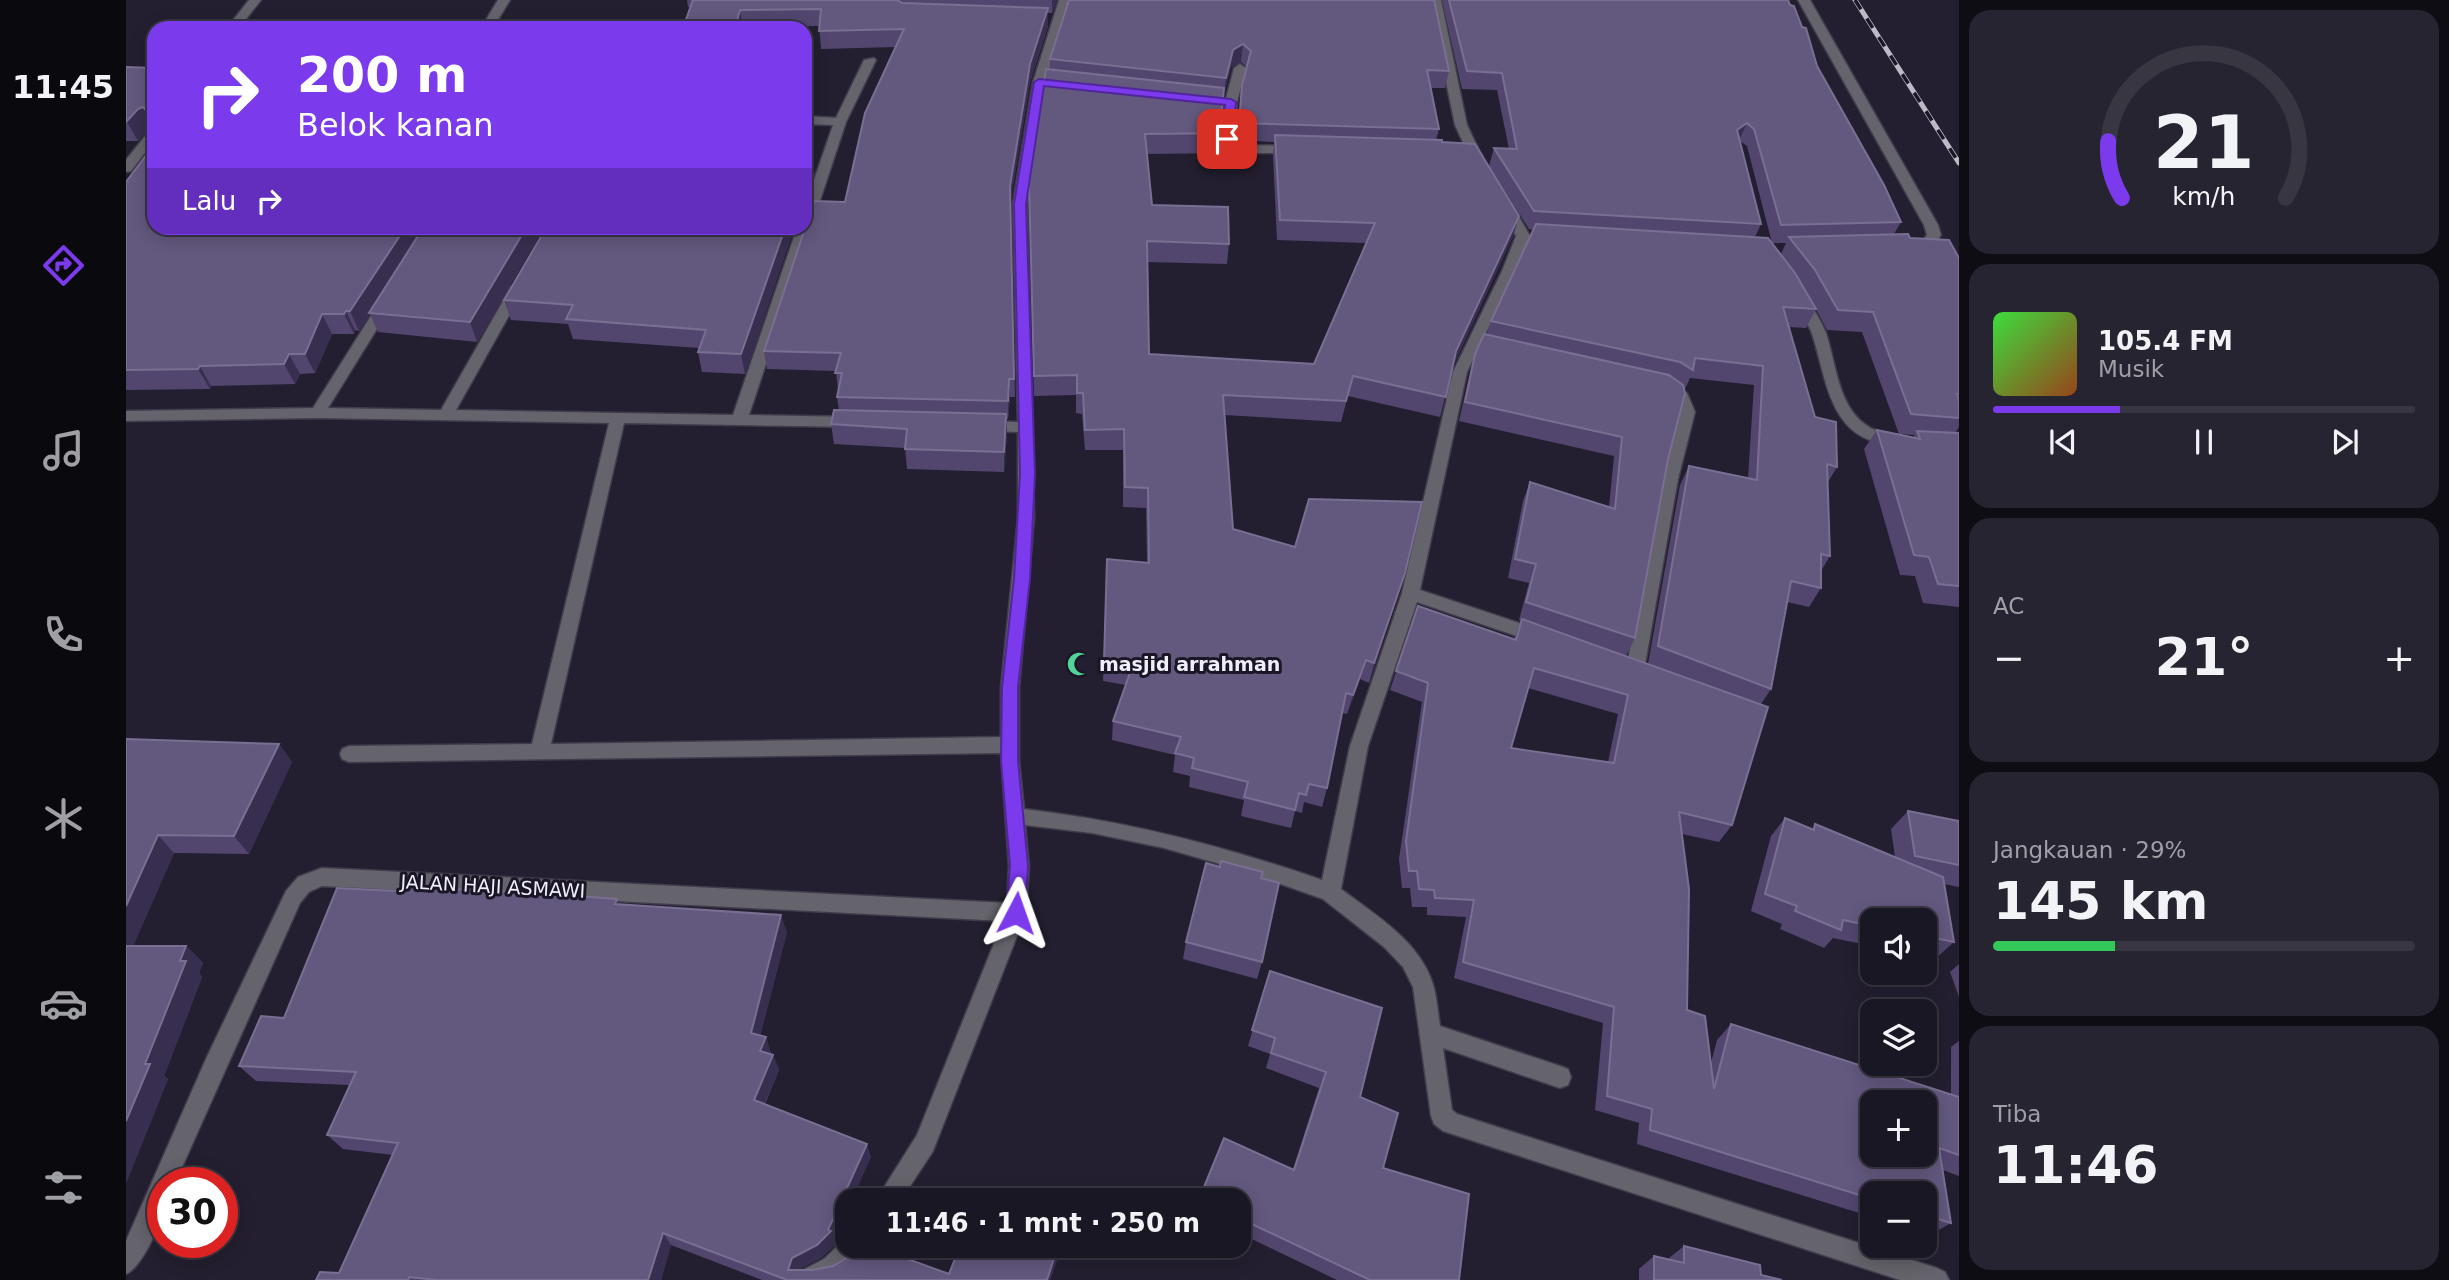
<!DOCTYPE html>
<html lang="id">
<meta charset="utf-8">
<style>
:root{--surface:#1a1724;--page:#272431;--text:#f1f3f6;--muted:#9f9fa6;--line:#383641;--accent:#7c3aed}
body{margin:0;font-family:"DejaVu Sans",sans-serif;background:var(--page);color:var(--text);height:100vh;display:flex;flex-direction:column;font-size:26px;white-space:nowrap}
*{box-sizing:border-box;margin:0}
p{font-size:23px;color:var(--muted)}
.icon{flex:none;width:38px;height:38px;fill:none;stroke:currentColor;stroke-width:2;stroke-linecap:round;stroke-linejoin:round}
.map{position:relative;flex:1;overflow:hidden}
.details{display:flex;flex-direction:column;gap:10px;padding:10px;background:#0e0d14;width:490px}
.details>*{flex:none}
.top-card{position:absolute;left:21px;top:21px;width:665px;height:214px;border-radius:21px;box-shadow:0 4px 18px #0003,0 0 0 2px var(--line);background:#7c3aed;color:#fff;overflow:hidden}
.buttons{position:absolute;left:1734px;top:908px;display:grid;gap:14px}
.buttons a{display:grid;place-items:center;width:77px;height:77px;border-radius:14px;background:var(--surface);box-shadow:0 4px 18px #0003,0 0 0 2px var(--line);font-size:35px}
.speed{position:absolute;left:21px;top:1167px;display:flex;gap:14px;font-size:35px;font-weight:700;text-align:center}
.speed>*{display:grid;place-content:center;width:91px;height:91px;border-radius:50%;background:var(--surface);box-shadow:0 4px 18px #0003,0 0 0 2px var(--line);line-height:1}
.speed .limit{border:10px solid #d22;background:#fff;color:#111}
.pin{position:absolute;display:grid;place-items:center;width:60px;height:60px;color:#fff;margin:-30px;border-radius:14px;box-shadow:0 4px 10px #0006}
.me{position:absolute;width:77px;margin:-38px;rotate:4deg;stroke-linejoin:round;filter:drop-shadow(0 0 5px #0008)}
.turn{display:flex;align-items:center;gap:24px;height:147px;padding:0 35px;font-size:32px}
.turn .icon{width:91px;height:91px;stroke-width:2.5}
.turn b{display:block;font-size:49px;line-height:60px}
.then{display:flex;align-items:center;height:66px;padding:0 35px;background:#0003;gap:14px;font-size:26px}
.big{font-size:52px;font-weight:700;line-height:1.1}
.details .widget{flex:1;display:flex;flex-direction:column;justify-content:center;gap:10px;min-width:0;padding:0 24px;border-radius:21px;background:var(--page)}
.details .dial{align-items:center;gap:0}
.dial svg{height:182px;overflow:visible;fill:none;stroke:var(--line);stroke-width:7;stroke-linecap:round;text-anchor:middle}
.dial text{fill:var(--text);stroke:none}
.song{display:flex;align-items:center;gap:21px}
.cover{width:84px;height:84px;border-radius:10px;background:linear-gradient(135deg,hsl(120 70% 55%),hsl(20 70% 35%))}
.played{height:7px;border-radius:4px;background:linear-gradient(90deg,var(--accent) 30%,var(--line) 30%)}
.keys{display:flex;justify-content:space-around;direction:ltr}
.heat{display:flex;justify-content:space-between;align-items:center;font-size:38px;direction:ltr}
.charge{height:10px;border-radius:5px;background:linear-gradient(90deg,#34c759 29%,var(--line) 0)}
.trip{position:absolute;left:709px;top:1188px;width:416px;height:70px;border-radius:21px;background:var(--surface);box-shadow:0 4px 18px #0003,0 0 0 2px var(--line);font-weight:700;line-height:70px;text-align:center}
main{display:flex;flex:1;min-height:0}
.tab-bar{display:flex;flex-direction:column;width:126px;justify-content:space-around;align-items:center;background:#0a090e;color:var(--muted)}
.tab-bar .icon{width:49px;height:49px}
.tab-bar .active{color:var(--accent)}
.tab-bar b{font-size:32px;color:var(--text)}
.map>svg:first-child{display:block}
</style>
<main>
<nav class="tab-bar">
<b>11:45</b>
<svg class="icon active" aria-label="directions" viewBox="0 0 24 24"><path d="M12 3l9 9-9 9-9-9zM9 14v-3h6M13 9l2 2-2 2"/></svg>
<svg class="icon" aria-label="music" viewBox="0 0 24 24"><path d="M9 18V5l10-2v13"/><circle cx="6" cy="18" r="3"/><circle cx="16" cy="16" r="3"/></svg>
<svg class="icon" aria-label="phone" viewBox="0 0 24 24"><path d="M5 4h4l2 5-3 2q2 4 5 5l2-3 5 2v4C11 20 4 13 5 4z"/></svg>
<svg class="icon" aria-label="climate" viewBox="0 0 24 24"><path d="M12 3v18M4 7l16 10M4 17L20 7"/></svg>
<svg class="icon" aria-label="car" viewBox="0 0 24 24"><path d="M5 17H2v-5l4-1 3-4h7l3 4 3 1v5h-3M9 17h6M6 11h13"/><circle cx="7" cy="17" r="2"/><circle cx="17" cy="17" r="2"/></svg>
<svg class="icon" aria-label="filters" viewBox="0 0 24 24"><path d="M4 7h16M4 17h16"/><circle cx="9" cy="7" r="2"/><circle cx="15" cy="17" r="2"/></svg>
</nav>
<div class="map">
<svg width="1833" height="1280" viewBox="0 0 1833 1280">
<rect width="100%" height="100%" fill="#231f30"/>
<g fill="none" stroke-linecap="round" stroke-linejoin="round">
<!-- minor casing -->
<g stroke="#403c4c" stroke-width="3">
<g id="minor">
<polygon points="123,0 135,0 113,28 101,28"/>
<polygon points="372,0 384,0 367,28 355,28"/>
<path d="M933,0H945L919,82L901,204L908,518L893,687V761L898,809C1001,821 1098,846 1196,880L1224,746L1276,593L1327,372L1376,271L1390,236L1373,206L1380,202L1385,203L1404,236L1390,271L1341,372L1294,590L1420,632L1423,637L1420,642L1414,644L1291,602L1242,746L1215,889C1249,915 1296,942 1308,988C1311,1000 1312,1013 1314,1026L1434,1066L1442,1069L1445,1077L1442,1085L1434,1088L1317,1048L1326,1110L1331,1114L1811,1268L1819,1272L1823,1280H1774L1317,1131L1308,1124L1305,1116L1287,987L1277,967L1258,947L1197,899L1115,870L1038,848L966,833L899,825L903,866L900,913L807,1151L775,1200H750L791,1135L877,921L196,886L183,892L174,903L49,1183H37C37,1192 39,1203 37,1212C33,1228 15,1268 0,1274V1241L80,1059L160,891L172,877L196,868L881,903L883,866L875,753L223,762L216,759L214,754L216,749L223,746L406,744L483,423L191,418L0,421V411L187,408L255,300L260,299L267,303L202,408L315,410L385,287L392,283L399,287L330,410L607,415L671,228H679V206L707,125L679,124V116L710,118L738,60L748,58L750,60L720,122L623,415L730,417L738,422L730,427L498,423L425,744L875,737V687L892,518V432L859,431L851,426L859,421L892,422L887,204L907,82Z"/>
<polygon points="1303,0 1315,0 1341,125 1360,165 1359,168 1349,168 1329,125"/>
<polygon points="1672,0 1684,0 1812,225 1815,235 1808,245 1785,250 1778,246 1798,239 1801,235 1798,225"/>
<polygon points="1114,64 1120,68 1111,102 1108,142 1117,145 1168,146 1174,150 1172,153 1116,153 1096,144 1099,102 1108,68"/>
<polygon points="28,129 28,141 5,171 0,172 0,160 24,130"/>
<path d="M1674,294L1679,295C1686,307 1695,320 1700,333C1710,363 1712,406 1740,425C1751,433 1763,434 1775,437L1778,441L1775,445C1768,447 1762,445 1754,443C1701,432 1700,373 1685,331C1680,320 1673,309 1667,298Z"/>
<polygon points="1539,383 1561,393 1569,412 1552,479 1518,670 1515,675 1503,675 1500,670 1536,479 1553,412 1549,400 1532,388"/>
<path d="M721,1237V1246H739C724,1280 701,1280 669,1280L673,1272L698,1259Z"/>
</g>
</g>
<!-- minor -->
<use href="#minor" fill="#65636b" fill-rule="evenodd"/>
<!-- rail casing -->
<g stroke="#bdbac7" stroke-width="5">
<polyline id="rail" points="1729,0 1833,163"/>
</g>
<!-- rail -->
<use href="#rail" stroke="#1a1626" stroke-width="3.5" stroke-dasharray="11" stroke-linecap="butt"/>
</g>
<!-- wall -->
<g fill="#52466f" fill-rule="evenodd">
<polygon points="561,0 931,0 926,13 922,13 922,26 904,82 884,203 889,397 884,397 882,419 881,419 881,434 878,472 781,469 779,448 708,444 705,424 713,410 711,397 712,391 710,371 641,369 638,351 719,202 770,47 695,49 693,26 557,28 565,7 562,7"/>
<path d="M943,0L1323,71L1319,88H1304L1313,129L1310,140L1316,142L1393,216L1387,236L1327,366L1314,417L1222,396L1215,422L1098,415L1107,529L1169,547L1279,573L1243,683L1234,679L1221,714L1216,713L1201,788L1196,807L1178,802L1176,813L1169,811L1165,828L1115,816L1118,800L1063,787L1064,776L1047,772L1049,755L986,740L987,721L1000,685L977,681L981,559L1021,563L1020,508L997,507V450H959L956,414L950,413V395L908,396L903,184L924,70V59ZM1115,62L1121,67L1116,85L1111,140L1148,142L1147,155L1151,240L1240,243L1188,364L1023,354L1022,262L1101,264L1103,244L1026,205L1021,154L1106,153L1108,133L1099,130L1095,120L1097,95L1105,67Z"/>
<path d="M1316,0H1662L1676,27L1691,66L1775,222L1768,234L1784,238L1833,258V427L1829,433H1833V607L1797,603L1789,576L1774,575L1738,449L1751,430L1787,437L1789,435L1773,434L1736,332L1701,330L1690,309L1680,328L1663,327L1689,417L1711,467L1702,482L1704,556L1695,571V588L1683,607L1661,602L1645,689L1635,704L1606,825L1593,842L1556,834L1561,1010L1585,1063L1591,1040L1605,1024L1825,1095V1047L1833,1041V1176L1817,1170L1825,1223L1804,1235L1799,1234V1194H1746V1217L1511,1144L1513,1123L1469,1110L1477,1023L1328,978L1340,917L1301,915V907H1286L1284,888H1276L1273,859L1296,702L1264,690L1292,606L1388,639L1395,621L1393,620L1403,583L1382,578L1397,501L1404,482L1483,507L1488,456L1333,421L1344,373L1349,354L1361,334L1365,321L1407,230L1403,229L1363,166L1368,148L1383,149L1371,90L1336,89ZM1614,141L1621,146L1646,243L1629,237L1635,224ZM1646,243H1660L1655,254ZM1564,378L1628,385L1622,478L1563,466L1554,485L1522,664L1500,656L1509,638L1542,459L1559,389ZM1402,688L1492,714L1482,762L1385,748Z"/>
<polygon points="0,67 28,68 28,137 23,128 12,141 0,141"/>
<polygon points="0,182 28,228 418,228 351,342 252,332 244,314 233,331 229,330 228,334 206,334 189,373 174,374 169,384 85,386 84,389 0,390"/>
<polygon points="420,228 668,228 619,374 576,372 572,352 573,348 447,339 442,324 385,320 378,300"/>
<polygon points="0,739 153,744 166,762 123,854 48,853 7,946 60,946 77,963 73,973 76,977 38,1076 42,1079 0,1183"/>
<polygon points="1782,811 1833,821 1833,887 1818,884 1828,942 1809,959 1799,957 1799,920 1746,920 1746,946 1707,938 1698,948 1654,929 1656,924 1625,911 1645,836 1659,818 1686,829 1689,824 1769,857 1765,829"/>
<polygon points="1135,878 1136,962 1131,979 1057,959 1060,942"/>
<polygon points="493,904 661,932 634,1036 645,1052 645,1054 647,1055 653,1070 639,1104 745,1157 721,1200 721,1211 708,1239 710,1244 696,1257 672,1270 823,1274 934,1251 924,1280 636,1280 545,1245 535,1280 190,1280 213,1273 267,1155 217,1149 201,1135 223,1085 130,1081 113,1066 158,1018"/>
<polygon points="1833,964 1833,997 1824,972"/>
<polygon points="1144,971 1234,1097 1257,1168 1333,1280 1211,1280 1113,1233 1113,1200 1073,1200 1098,1138 1167,1169 1193,1088 1140,1068 1144,1054 1122,1046"/>
<polygon points="1558,1246 1635,1275 1656,1280 1513,1280 1513,1269 1528,1256 1543,1260 1543,1258"/>
</g>
<!-- shaded-wall -->
<g fill="#382f50">
<polygon points="926,0 931,0 926,13"/>
<polygon points="922,8 922,26 904,82 884,204 884,186 904,64"/>
<polygon points="614,10 617,28 609,28"/>
<polygon points="1117,44 1115,62 1105,67 1098,95 1100,78 1107,50"/>
<polygon points="17,107 25,122 20,122 23,128 12,141 1,122 12,109"/>
<polygon points="1621,123 1613,141 1611,130"/>
<polygon points="1393,216 1387,236 1325,371 1330,351"/>
<polygon points="279,228 300,228 233,331 224,311"/>
<polygon points="400,228 418,228 351,342 344,322"/>
<polygon points="659,228 668,228 619,374 615,354"/>
<polygon points="220,311 229,330 228,334 218,314"/>
<polygon points="196,314 206,334 189,373 179,354"/>
<polygon points="163,354 174,374 169,384 158,364"/>
<polygon points="74,366 85,386 84,389 72,369"/>
<polygon points="883,379 884,397 882,419 882,401"/>
<polygon points="880,414 881,434 878,472 878,452"/>
<polygon points="1279,573 1273,592 1243,683 1248,663"/>
<polygon points="1240,660 1234,679 1221,714 1227,695"/>
<polygon points="153,744 166,762 123,854 108,836"/>
<polygon points="32,835 48,853 0,962 0,906"/>
<polygon points="655,915 661,932 631,1048 625,1033"/>
<polygon points="60,946 77,963 73,973 76,977 38,1076 42,1079 0,1183 0,1121 54,961"/>
<polygon points="640,1037 645,1052 639,1066 634,1051"/>
<polygon points="647,1055 653,1070 634,1114 628,1100"/>
<polygon points="741,1144 745,1157 726,1200 721,1200 721,1211 708,1239 710,1244 696,1257 672,1270 668,1280 662,1270 666,1258 702,1230"/>
<polygon points="537,1233 545,1245 535,1280 522,1280"/>
<polygon points="932,1246 934,1246 934,1251 924,1280 920,1280"/>
</g>
<!-- building -->
<g fill="#63587e" stroke="#796f92" stroke-width="2" fill-rule="evenodd">
<polygon points="567,0 771,0 776,3 922,8 904,64 884,186 888,379 883,379 882,401 711,397 716,373 709,373 715,353 638,351 688,201 719,202 739,113 778,29 693,31 695,9 614,10 609,28 557,28"/>
<polygon points="943,0 1308,0 1323,71 1301,70 1313,129 1113,123 1116,85 1125,51 1117,44 1107,50 1100,78 924,59"/>
<polygon points="1323,0 1662,0 1664,5 1668,6 1676,27 1680,28 1691,66 1758,185 1775,222 1655,225 1628,129 1621,123 1611,130 1635,224 1408,211 1368,148 1391,149 1376,73 1341,71"/>
<polygon points="0,67 28,68 28,122 20,122 20,110 17,107 12,109 0,122"/>
<polygon points="920,69 1098,88 1095,120 1099,130 1108,133 1019,134 1026,205 1102,207 1103,244 1021,241 1023,354 1188,364 1249,223 1154,220 1149,135 1316,140 1316,142 1349,144 1393,216 1330,351 1320,397 1227,376 1220,401 1097,395 1107,529 1169,547 1183,499 1296,502 1279,573 1248,663 1240,660 1227,695 1220,693 1201,788 1183,784 1180,795 1173,793 1169,810 1118,797 1122,782 1066,768 1068,758 1049,753 1055,737 987,721 1006,667 978,662 981,559 1023,563 1022,488 999,487 998,429 959,430 957,393 951,393 951,375 908,376 903,184"/>
<polygon points="28,145 28,228 279,228 224,311 220,311 218,314 196,314 179,354 163,354 158,364 74,366 72,369 0,370 0,182"/>
<polygon points="1410,224 1642,238 1669,273 1690,309 1657,307 1689,417 1710,422 1711,467 1701,464 1704,556 1695,554 1695,588 1665,581 1645,689 1532,646 1563,466 1631,480 1637,366 1569,358 1567,370 1554,362 1365,321"/>
<polygon points="297,228 400,228 344,322 243,313"/>
<polygon points="420,228 659,228 615,354 572,352 580,330 440,319 447,305 378,300"/>
<polygon points="1782,234 1784,238 1823,240 1833,258 1833,394 1831,394 1833,401 1833,418 1785,414 1747,312 1712,310 1689,270 1663,237"/>
<polygon points="1358,334 1543,375 1557,385 1559,393 1542,459 1509,638 1400,602 1410,564 1389,559 1404,482 1489,509 1496,437 1339,402 1349,354"/>
<polygon points="708,410 880,414 878,452 779,449 781,429 705,424"/>
<polygon points="1751,430 1794,439 1791,431 1833,433 1833,586 1812,584 1803,557 1788,555"/>
<path d="M1292,606L1390,640L1396,619L1642,707L1606,825L1553,812L1563,889L1561,1010L1579,1016L1588,1089L1605,1024L1833,1097V1155L1813,1148L1825,1223L1799,1215V1194H1746V1199L1524,1130L1526,1109L1481,1096L1488,1007L1337,962L1348,900L1309,898L1308,890L1293,889L1291,871H1283L1280,841L1302,683L1270,671ZM1408,668L1502,695L1488,763L1385,748ZM1746,1102H1799V1155H1746Z"/>
<polygon points="0,739 153,744 108,836 32,835 0,906"/>
<polygon points="1782,811 1833,821 1833,865 1789,856"/>
<polygon points="1659,818 1688,830 1689,824 1817,877 1828,942 1799,936 1799,920 1746,920 1746,926 1717,920 1715,930 1669,911 1671,906 1639,894"/>
<polygon points="1095,861 1137,872 1135,878 1153,883 1136,962 1060,942 1080,863 1094,867"/>
<polygon points="273,887 394,892 491,899 489,904 655,915 625,1033 640,1037 634,1051 647,1055 628,1100 741,1144 702,1230 705,1231 691,1245 666,1258 662,1270 686,1270 707,1266 724,1256 731,1246 746,1246 823,1274 834,1246 932,1246 921,1280 661,1280 537,1233 522,1280 311,1280 283,1277 282,1280 190,1280 194,1272 213,1273 272,1143 201,1135 230,1072 113,1066 135,1016 158,1018 211,888 271,891"/>
<polygon points="0,946 60,946 54,961 60,961 19,1064 24,1064 0,1121"/>
<polygon points="1144,971 1256,1008 1234,1097 1272,1113 1257,1168 1343,1194 1333,1280 1244,1280 1113,1218 1113,1200 1077,1200 1073,1199 1098,1138 1168,1170 1200,1072 1145,1053 1149,1038 1126,1030"/>
<polygon points="853,1196 866,1200 851,1200"/>
<polygon points="1558,1246 1634,1265 1635,1275 1656,1280 1528,1280 1528,1256 1558,1263"/>
</g>
<!-- route -->
<polygon fill="#7c3aed" stroke="#51269a" stroke-width="2" points="913,79 1105,99 1110,102 1106,139 1101,143 1095,139 1099,105 918,86 900,204 909,474 904,579 892,687 892,761 902,866 899,913 896,918 890,921 883,918 880,913 884,866 875,761 876,687 888,579 894,474 888,204 908,82"/>
<!-- icons -->
<defs>
<g id="mosque-bare" transform="scale(1.89)"><path d="M3.5-4.9A6 6 0 1 0 3.5 4.9A5 5 0 1 1 3.5-4.9Z" fill="#52d397" stroke="#1a1626" stroke-width="2.5" paint-order="stroke"/></g>
</defs>
<g fill-rule="evenodd">
<use href="#mosque-bare" x="953" y="664"/>
</g>
<g text-anchor="middle" stroke-width="6" stroke-linejoin="round" paint-order="stroke">
<!-- poi labels -->
<g font-size="19" font-weight="bold" fill="#f0eefa" stroke="#1a1626" text-anchor="start">
<text x="973" y="671">masjid arrahman</text>
</g>
<!-- street labels -->
<g font-size="19" fill="#f0eefa" stroke="#1a1626">
<text transform="translate(367 886) rotate(3)" y="7">JALAN HAJI ASMAWI</text>
</g>
</g>
</svg>
<div class="buttons">
<a><svg class="icon" aria-label="sound" viewBox="0 0 24 24"><path d="M4 9h4l5-4v14l-5-4H4zM17 9q2 3 0 6"/></svg></a>
<a><svg class="icon" aria-label="layers" viewBox="0 0 24 24"><path d="M12 4l9 5-9 5-9-5zM3 14l9 5 9-5"/></svg></a>
<a>+</a>
<a>−</a>
</div>
<div class="speed"><div class="limit">30</div></div>
<div class="pin" style="left:1101px;top:139px;background:#d93025"><svg class="icon" aria-label="arrive" viewBox="0 0 24 24"><path d="M6 21V4h12l-3 4 3 4H6"/></svg></div>
<svg class="me" style="left:890px;top:913px" viewBox="-20 -20 40 40"><path d="M0-17L14 15 0 8-14 15z" fill="#7c3aed" stroke="#fff" stroke-width="4"/></svg>
<div class="trip">11:46 · 1 mnt · 250 m</div>
<div class="top-card">
<div class="turn"><svg class="icon" aria-label="right" viewBox="0 0 24 24"><path d="M7 20v-9h11M14 6l5 5-5 5"/></svg><div><b>200 m</b>Belok kanan</div></div>
<div class="then">Lalu<svg class="icon" aria-label="right" viewBox="0 0 24 24"><path d="M7 20v-9h11M14 6l5 5-5 5"/></svg></div>
</div>
</div>
<section class="details">
<div class="widget dial"><svg viewBox="0 0 100 80">
<path d="M14 69A42 42 0 1 1 86 69"/>
<path d="M14 69A42 42 0 0 1 8 44" stroke="#7c3aed"/>
<text x="50" y="56" font-size="32" font-weight="700">21</text>
<text x="50" y="72" font-size="11">km/h</text>
</svg></div>
<div class="widget">
<div class="song"><i class="cover"></i><div><b>105.4 FM</b><p>Musik</p></div></div>
<div class="played"></div>
<div class="keys"><svg class="icon" aria-label="previous" viewBox="0 0 24 24"><path d="M18 5L8 12l10 7zM5 5v14"/></svg><svg class="icon" aria-label="pause" viewBox="0 0 24 24"><path d="M8 5v14M16 5v14"/></svg><svg class="icon" aria-label="next" viewBox="0 0 24 24"><path d="M6 5l10 7-10 7zM19 5v14"/></svg></div>
</div>
<div class="widget"><p>AC</p>
<div class="heat"><a>−</a><b class="big">21°</b><a>+</a></div>
</div>
<div class="widget"><p>Jangkauan · 29%</p><b class="big">145 km</b><div class="charge"></div></div>
<div class="widget"><p>Tiba</p><b class="big">11:46</b></div>
</section>
</main>
